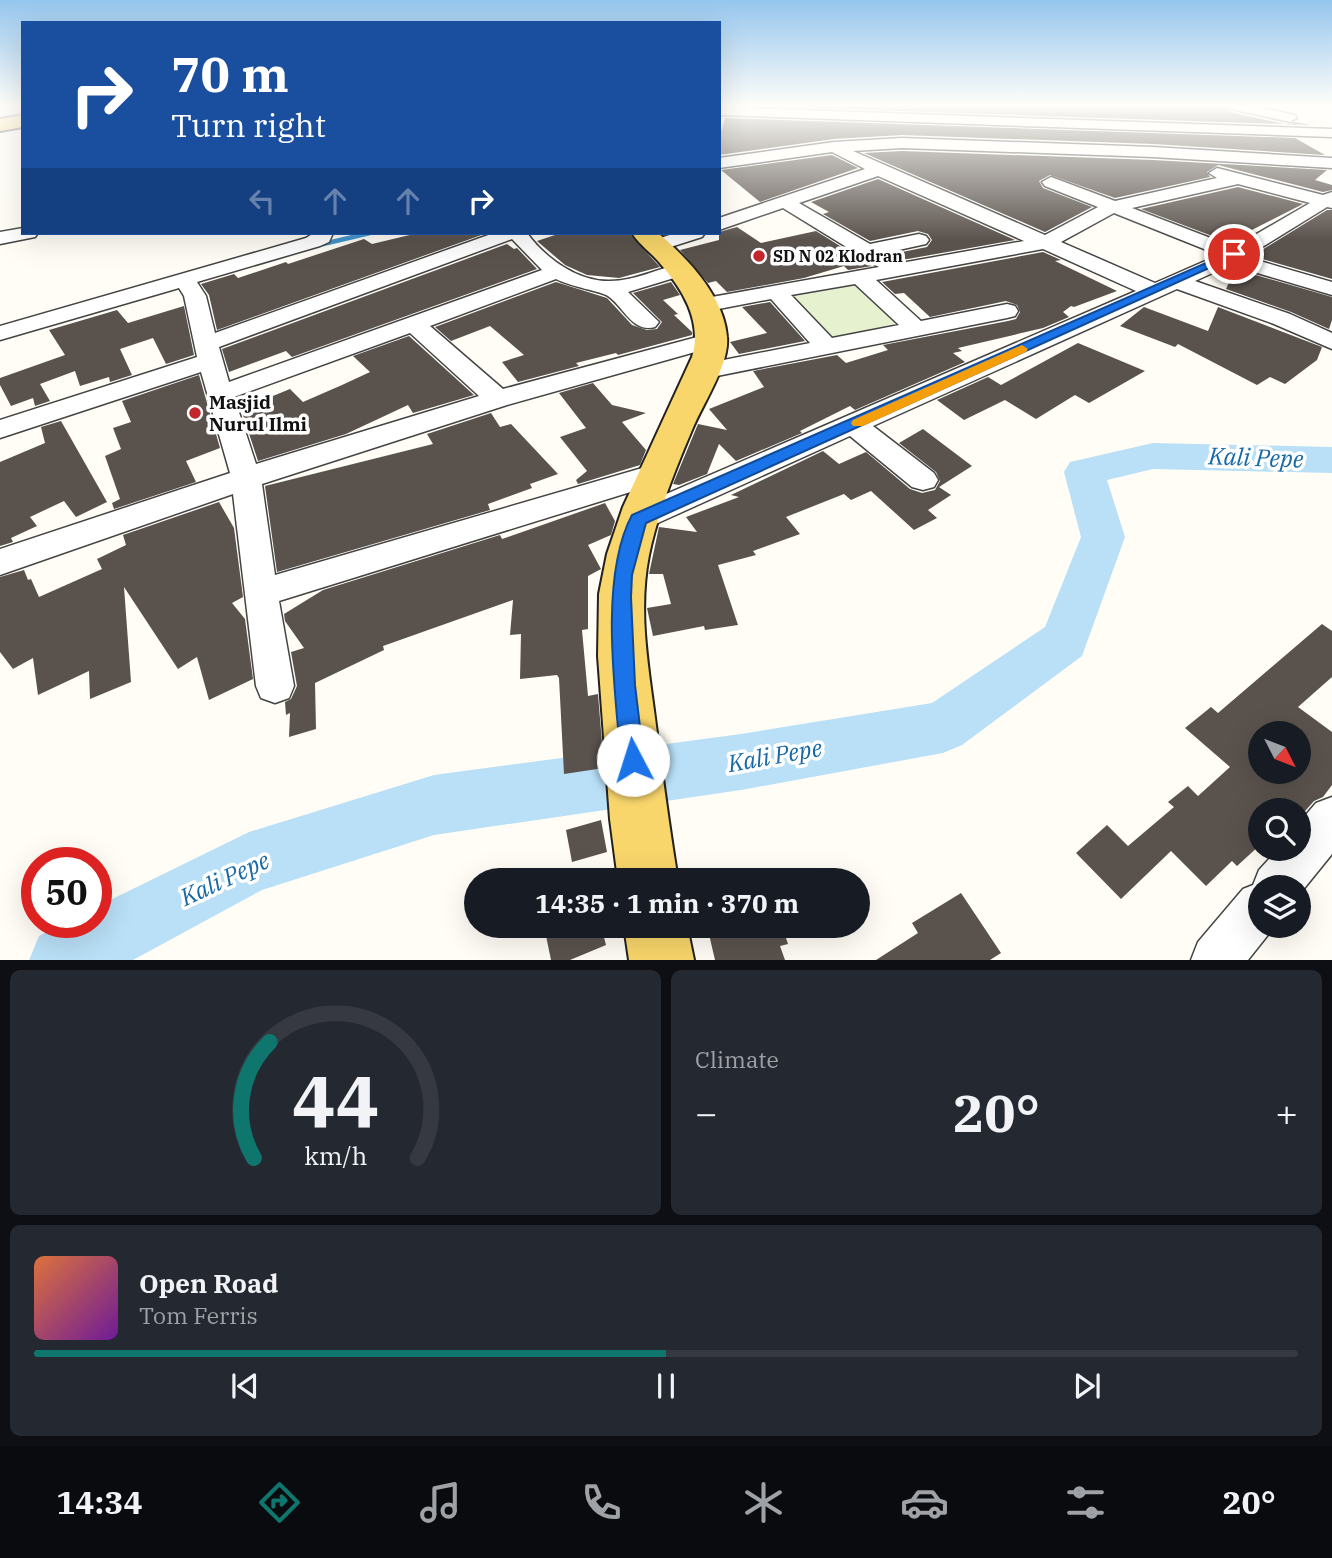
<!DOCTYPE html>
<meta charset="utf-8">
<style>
:root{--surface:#171b24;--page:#242831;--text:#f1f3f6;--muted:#9ea1a6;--line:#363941;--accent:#0f766e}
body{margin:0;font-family:"IBM Plex Serif",serif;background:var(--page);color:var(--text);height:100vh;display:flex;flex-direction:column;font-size:26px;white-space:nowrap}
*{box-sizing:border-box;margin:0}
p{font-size:23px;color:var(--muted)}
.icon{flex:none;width:38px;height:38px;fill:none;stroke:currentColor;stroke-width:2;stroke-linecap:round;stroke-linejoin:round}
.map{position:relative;height:960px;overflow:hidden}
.details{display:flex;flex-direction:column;gap:10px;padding:10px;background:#0d0f14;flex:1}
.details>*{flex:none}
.hud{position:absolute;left:21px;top:21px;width:700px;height:214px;border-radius:0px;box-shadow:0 7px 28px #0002;background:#1a4fa0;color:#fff;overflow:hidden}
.needle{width:46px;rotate:132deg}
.controls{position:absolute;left:1248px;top:721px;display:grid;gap:14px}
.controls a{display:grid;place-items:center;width:63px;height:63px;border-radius:50%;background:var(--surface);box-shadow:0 7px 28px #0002;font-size:35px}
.speed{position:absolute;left:21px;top:847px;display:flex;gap:14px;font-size:35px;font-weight:700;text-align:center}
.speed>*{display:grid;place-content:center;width:91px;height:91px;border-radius:50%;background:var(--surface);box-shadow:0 7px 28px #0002;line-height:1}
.speed .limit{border:10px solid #d22;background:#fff;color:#111}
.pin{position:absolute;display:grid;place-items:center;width:60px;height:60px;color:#fff;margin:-30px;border:4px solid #fff;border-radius:50%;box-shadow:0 2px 7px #0007}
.me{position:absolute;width:77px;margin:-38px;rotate:355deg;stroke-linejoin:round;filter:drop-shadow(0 0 5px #0008)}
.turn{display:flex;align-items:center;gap:24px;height:147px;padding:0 35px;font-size:32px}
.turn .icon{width:91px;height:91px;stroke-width:2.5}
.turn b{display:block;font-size:49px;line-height:60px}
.lanes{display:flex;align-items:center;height:66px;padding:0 35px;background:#0003;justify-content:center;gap:35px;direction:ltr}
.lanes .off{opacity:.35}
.big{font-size:52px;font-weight:700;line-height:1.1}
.details .card{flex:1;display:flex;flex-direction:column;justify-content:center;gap:10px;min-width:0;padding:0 24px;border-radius:10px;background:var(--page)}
.details .dial{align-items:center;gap:0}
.dial svg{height:182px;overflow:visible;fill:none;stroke:var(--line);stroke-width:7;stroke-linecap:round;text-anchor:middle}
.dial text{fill:var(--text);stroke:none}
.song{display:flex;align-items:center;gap:21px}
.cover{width:84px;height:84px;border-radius:10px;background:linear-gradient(135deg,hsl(20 70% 55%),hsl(280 70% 35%))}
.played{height:7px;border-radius:4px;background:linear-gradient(90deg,var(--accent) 50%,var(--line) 50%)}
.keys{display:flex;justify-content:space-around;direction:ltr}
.heat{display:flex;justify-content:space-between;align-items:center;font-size:38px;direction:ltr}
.details .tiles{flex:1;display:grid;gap:10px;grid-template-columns:1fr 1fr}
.card:last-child{grid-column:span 2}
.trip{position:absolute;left:464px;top:868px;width:406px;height:70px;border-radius:35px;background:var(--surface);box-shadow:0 7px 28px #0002;font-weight:700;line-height:70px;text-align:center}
.dock{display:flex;height:112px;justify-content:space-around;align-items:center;background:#090b0e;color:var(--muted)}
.dock .icon{width:49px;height:49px}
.dock .active{color:var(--accent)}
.dock b{font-size:32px;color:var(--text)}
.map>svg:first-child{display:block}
</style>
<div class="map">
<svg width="1332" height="960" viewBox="0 0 1332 960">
<rect width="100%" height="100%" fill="#fffdf5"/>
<!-- pitch -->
<polygon fill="#e6f2cf" points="858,279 905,321 826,340 786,294"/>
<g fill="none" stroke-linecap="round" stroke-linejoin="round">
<!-- stream -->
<polyline stroke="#3f96cf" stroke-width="4.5" points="319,245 370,233"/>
<!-- river -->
<polygon fill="#b9e0f7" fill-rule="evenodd" points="1153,443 1332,447 1332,473 1153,469 1107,480 1125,537 1082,656 962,745 943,753 741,790 434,835 262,890 133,960 29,960 39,936 66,922 96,922 96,907 249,832 434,775 741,734 932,703 1045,627 1081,537 1064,472 1070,462"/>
</g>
<!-- building -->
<g fill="#5a524d" fill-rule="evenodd">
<polygon points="752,106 1226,106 1230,112 1289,125 1295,122 1311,125"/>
<polygon points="725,118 1295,138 1325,155 1153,144 902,135 834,139 719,155 719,138"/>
<polygon points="902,151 1153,160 1327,170 1315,180 1332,185 1332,190 1323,192 1218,165 1207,172 1210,177 1115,198 1050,175 1039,181 1043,188 1092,207 1045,232 864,153"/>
<polygon points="832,155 858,168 760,202 721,170"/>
<polygon points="878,179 1015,240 902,260 892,254 927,247 932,240 928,234 918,231 870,241 823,214 829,212 811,202"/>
<polygon points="1238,187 1303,204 1228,242 1141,209"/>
<polygon points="1327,210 1332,210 1332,279 1252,256"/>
<polygon points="737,227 761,243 816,231 872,266 848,270 844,266 804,278 727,292 716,281 708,283 680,250 719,240 719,232"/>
<polygon points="418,233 487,233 217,330 209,295 201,284 234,274 238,278 286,262 288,264 364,239 372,244"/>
<polygon points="561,233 629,233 660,267 619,278 587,275 565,265 537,241"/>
<polygon points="507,244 514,249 517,248 537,269 292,357 286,351 229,372 222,349"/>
<polygon points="1043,252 1061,260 1055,261 1117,291 1074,307 1071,306 1063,312 1069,317 1043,328 958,348 962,351 953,353 965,362 855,410 850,406 800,431 802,433 736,461 719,444 707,474 679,485 673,484 698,424 727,430 709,409 764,387 753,371 837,355 846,363 888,350 883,345 1008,321 1016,319 1020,312 1017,305 1006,301 930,317 904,293 895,294 882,282"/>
<polygon points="1235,269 1332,297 1332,320 1329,329 1291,312 1226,289"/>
<polygon points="556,282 607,298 632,325 647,330 657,329 662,322 633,293 671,282 680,295 663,300 678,314 674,315 692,332 692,335 618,355 616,353 576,363 579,366 518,382 502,362 524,355 490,326 451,341 435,327"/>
<polygon points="770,302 805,341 739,354 730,342 767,333 742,307"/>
<polygon points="184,306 194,355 166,364 153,338 120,349 132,375 110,382 109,377 80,386 75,371 40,384 50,401 35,406 33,398 11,406 0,385 0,378 65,355 49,330 117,310 128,323"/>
<polygon points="1144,307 1208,331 1218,307 1322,347 1317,360 1285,384 1270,377 1257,385 1178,344 1175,347 1120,326"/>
<polygon points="409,336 474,395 413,413 408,405 346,434 258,461 241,409 290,389 303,402 342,385 370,372 353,356"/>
<polygon points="1078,343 1145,371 1089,403 1075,395 1036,419 1005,400 964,420 937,400 988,377 1001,385"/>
<polygon points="199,375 220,448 186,461 196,482 114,509 112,503 120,499 105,456 121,449 113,428 131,422 122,401"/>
<polygon points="593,383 612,405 646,413 622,422 646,450 640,465 578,484 576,480 587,471 560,437 586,428 559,393"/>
<polygon points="491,413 500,427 511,424 558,474 530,484 532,488 488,504 490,510 277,572 265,486 433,444 427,434"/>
<polygon points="61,421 107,502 76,517 64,501 30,517 37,526 11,538 13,542 0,546 0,462 45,443 41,427"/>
<polygon points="923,429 972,466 939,487 951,495 928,510 937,518 914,530 871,491 851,500 844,494 786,517 800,534 753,551 756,555 718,565 738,625 705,630 704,626 653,636 647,608 671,604 663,574 649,574 659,527 697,532 686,517 739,497 731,495 823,451 839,464 866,452 910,489 922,493 935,490 940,481 936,472 899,443"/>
<polygon points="219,502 234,528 243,597 232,603 245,619 253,679 209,700 197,657 178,669 124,587 131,682 90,699 89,671 38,695 33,658 13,669 0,652 0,577 24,570 28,580 31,579 39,597 102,569 97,559 126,545 123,535"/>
<polygon points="605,503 615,521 611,535 588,545 601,569 588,576 588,629 582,630 588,696 598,694 604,768 564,774 559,678 557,675 520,679 521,634 510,635 513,600 383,646 384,650 315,683 316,729 289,737 290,713 286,715 285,702 291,699 297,686 291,652 304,648 285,621 284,614 323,590 500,535 502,539"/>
<path d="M1322,624L1332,631V677L1298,707L1332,732V785L1323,797L1314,801L1298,819V810H1260V845L1237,866L1232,861L1206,886L1171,851L1121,899L1076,853L1107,825L1128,846L1174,807L1168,802L1188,786L1198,796L1230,767L1185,728L1211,707L1218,713ZM1260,733H1298V772H1260Z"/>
<polygon points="601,820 607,852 572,862 566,830"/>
<polygon points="961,893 1001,953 990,960 876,960 918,933 912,923"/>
<polygon points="544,926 601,926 606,945 570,960 551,960"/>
<polygon points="724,926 782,926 788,944 780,946 785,960 715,960 708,930"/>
</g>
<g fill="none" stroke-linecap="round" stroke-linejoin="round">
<!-- minor casing -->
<g stroke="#444" stroke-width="3">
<g id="minor">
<polygon points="1229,106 1253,106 1295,115 1297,118 1290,122 1231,109"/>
<polygon points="719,107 1332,129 1332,137 719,115"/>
<path d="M902,138L1153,147L1332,158V168L1153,157L902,148L853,151L1045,235L1098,207L1045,186L1042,182L1051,177L1115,201L1217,178L1209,173L1217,168L1323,195L1332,192V208L1327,207L1246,257L1332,282V295L1230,265L1195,281L1290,314L1332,333V349L1274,324L1177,289L873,426L934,473L938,480L934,487L923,490L912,487L850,436L649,527L638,531L627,527L622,519L627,511L1136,291L1043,249L876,280L921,321L1007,304L1015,306L1018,311L1015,316L1007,318L702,379L693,376L689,371L693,366L810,343L771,299L703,312L695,310L692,305L695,300L879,267L783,208L719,230V218L865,169L832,152L719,168V158L834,142ZM878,176L1024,241L901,263L885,253L926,244L929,240L926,236L919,234L870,244L799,203ZM1238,184L1310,203L1234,247L1132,208ZM1114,213L1219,255L1155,283L1061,242ZM855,284L899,325L832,338L791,295Z"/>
<polygon points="23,228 23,233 38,233 35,237 0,244 0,232"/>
<path d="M314,233H333L329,242L320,246L197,282L206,296L215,333L494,233H527C545,258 578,282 610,281C634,281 657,269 680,264L687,266L690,270L687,274L628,292L659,322L655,327C632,333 624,307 608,296C600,291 571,287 556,279L430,326L503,389L712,333L720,335L724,340L720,345L507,405L262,484L275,575L656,464L666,467L671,474L666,481L279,601L294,686L289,698L275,703L261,698L256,686L233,494L0,575V549L230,473L201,372L0,438V420L197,357L184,296L179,288L0,340V326L306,238ZM512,239L542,270L229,382L219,347ZM410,333L479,396L256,464L234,397Z"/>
<polygon points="676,233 705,233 702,237 658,251 651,249 648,245 651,241"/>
<polygon points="1332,797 1332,854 1298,896 1298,887 1260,887 1260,926 1275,926 1248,960 1191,960 1198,942 1243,889 1253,885 1259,870 1278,849 1298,849 1298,824 1316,803"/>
</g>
</g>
<!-- major casing -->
<g stroke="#222" stroke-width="4">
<g id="major">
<polygon points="23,115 23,127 0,131 0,119"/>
<path d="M632,233H658C687,258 724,296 727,337C730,364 702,405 692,430C675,470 658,512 649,555C638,610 648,664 655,718C662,772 669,826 678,880H618L610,819L598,656L599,594L607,554L623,507L692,357C703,321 682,288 658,261C650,252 638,243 632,233Z"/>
<polygon points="624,926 687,926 694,960 629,960"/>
</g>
</g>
<!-- minor -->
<use href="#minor" fill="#fff" fill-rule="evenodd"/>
<!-- major -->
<use href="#major" fill="#f9d66b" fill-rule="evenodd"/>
</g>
<!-- sky -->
<linearGradient id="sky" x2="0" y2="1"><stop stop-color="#95c6ee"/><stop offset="0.44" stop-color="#fffefa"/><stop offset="1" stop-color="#fffefa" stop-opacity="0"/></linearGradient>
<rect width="1332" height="240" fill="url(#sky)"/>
<!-- route -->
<path fill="#1a73e8" stroke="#114b97" stroke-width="2" d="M1231,252L1240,254L646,523L632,575L631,597L635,685L644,760L641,768L633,771L625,768L621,760C615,691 599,577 632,515Z"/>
<!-- slow -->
<polygon fill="#f59e0b" points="1022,345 1028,349 1026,352 863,426 853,426 851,423 853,420"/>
<!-- markers -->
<g fill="#c4262e" stroke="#fff" stroke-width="2.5">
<circle cx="759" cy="256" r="7"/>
<circle cx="195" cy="413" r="7"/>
</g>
<g text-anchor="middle" stroke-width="7" stroke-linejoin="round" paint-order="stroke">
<!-- far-poi labels -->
<g font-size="16" font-weight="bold" fill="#111" stroke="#fff" text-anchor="start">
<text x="773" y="262">SD N 02 Klodran</text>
</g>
<!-- poi labels -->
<g font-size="19" font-weight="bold" fill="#111" stroke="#fff" text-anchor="start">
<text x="209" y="409">Masjid<tspan x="209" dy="22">Nurul Ilmi</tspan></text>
</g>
<!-- near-water labels -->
<g font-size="24" font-style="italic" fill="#1768a6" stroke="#fff">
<text transform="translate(1256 458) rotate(2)" y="8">Kali Pepe</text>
<text transform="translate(775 756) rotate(-10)" y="8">Kali Pepe</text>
<text transform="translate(225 879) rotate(-25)" y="8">Kali Pepe</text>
</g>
</g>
</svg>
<div class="controls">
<a><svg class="needle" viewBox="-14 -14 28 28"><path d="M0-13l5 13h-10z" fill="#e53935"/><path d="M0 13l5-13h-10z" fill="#9ea1a6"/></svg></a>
<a><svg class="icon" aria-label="search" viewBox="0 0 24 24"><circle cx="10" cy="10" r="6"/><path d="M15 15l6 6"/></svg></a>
<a><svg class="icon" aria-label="layers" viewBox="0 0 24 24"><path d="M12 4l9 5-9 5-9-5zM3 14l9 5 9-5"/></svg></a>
</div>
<div class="speed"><div class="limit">50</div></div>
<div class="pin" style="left:1234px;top:254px;background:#d93025"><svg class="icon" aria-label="arrive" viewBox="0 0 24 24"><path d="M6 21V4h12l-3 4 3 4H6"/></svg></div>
<svg class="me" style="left:633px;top:760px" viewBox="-20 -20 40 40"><circle r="19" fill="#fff"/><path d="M0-13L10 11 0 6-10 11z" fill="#1a73e8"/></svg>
<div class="trip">14:35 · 1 min · 370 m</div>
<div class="hud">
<div class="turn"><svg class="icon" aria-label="right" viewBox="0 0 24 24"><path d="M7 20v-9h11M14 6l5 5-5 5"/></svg><div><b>70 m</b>Turn right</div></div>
<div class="lanes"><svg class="icon off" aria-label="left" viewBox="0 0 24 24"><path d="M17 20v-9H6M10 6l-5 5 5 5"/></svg><svg class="icon off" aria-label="ahead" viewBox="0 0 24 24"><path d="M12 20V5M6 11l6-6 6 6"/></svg><svg class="icon off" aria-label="ahead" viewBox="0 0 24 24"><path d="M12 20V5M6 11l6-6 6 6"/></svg><svg class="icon" aria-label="right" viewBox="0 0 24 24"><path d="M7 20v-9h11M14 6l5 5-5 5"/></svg></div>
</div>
</div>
<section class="details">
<div class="tiles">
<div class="card dial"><svg viewBox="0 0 100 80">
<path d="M14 69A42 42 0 1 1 86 69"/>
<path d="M14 69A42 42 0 0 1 21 18" stroke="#0f766e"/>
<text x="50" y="56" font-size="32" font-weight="700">44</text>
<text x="50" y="72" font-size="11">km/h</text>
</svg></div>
<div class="card"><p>Climate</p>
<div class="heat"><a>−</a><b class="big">20°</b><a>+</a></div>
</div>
<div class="card">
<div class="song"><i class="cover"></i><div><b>Open Road</b><p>Tom Ferris</p></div></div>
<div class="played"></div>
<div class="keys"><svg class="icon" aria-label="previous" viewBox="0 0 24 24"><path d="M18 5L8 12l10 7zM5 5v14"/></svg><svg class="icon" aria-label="pause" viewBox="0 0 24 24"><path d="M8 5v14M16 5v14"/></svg><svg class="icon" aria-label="next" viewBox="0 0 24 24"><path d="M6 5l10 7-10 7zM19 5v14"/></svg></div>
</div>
</div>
</section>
<nav class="dock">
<b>14:34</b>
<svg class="icon active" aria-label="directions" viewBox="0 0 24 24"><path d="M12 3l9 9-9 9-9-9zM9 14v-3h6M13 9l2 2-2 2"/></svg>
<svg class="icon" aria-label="music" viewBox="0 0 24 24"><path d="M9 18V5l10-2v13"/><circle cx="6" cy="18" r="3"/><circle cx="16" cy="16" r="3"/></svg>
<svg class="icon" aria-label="phone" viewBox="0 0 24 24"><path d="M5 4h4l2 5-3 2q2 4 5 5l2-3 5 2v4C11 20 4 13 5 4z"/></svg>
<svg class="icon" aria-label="climate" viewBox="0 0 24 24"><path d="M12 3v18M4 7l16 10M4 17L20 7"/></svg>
<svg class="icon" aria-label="car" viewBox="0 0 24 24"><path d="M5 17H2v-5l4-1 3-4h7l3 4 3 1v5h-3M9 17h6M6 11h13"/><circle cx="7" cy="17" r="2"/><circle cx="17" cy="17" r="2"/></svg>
<svg class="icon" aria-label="filters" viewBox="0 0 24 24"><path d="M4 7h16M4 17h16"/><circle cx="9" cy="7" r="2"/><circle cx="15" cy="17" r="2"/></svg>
<b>20°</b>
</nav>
